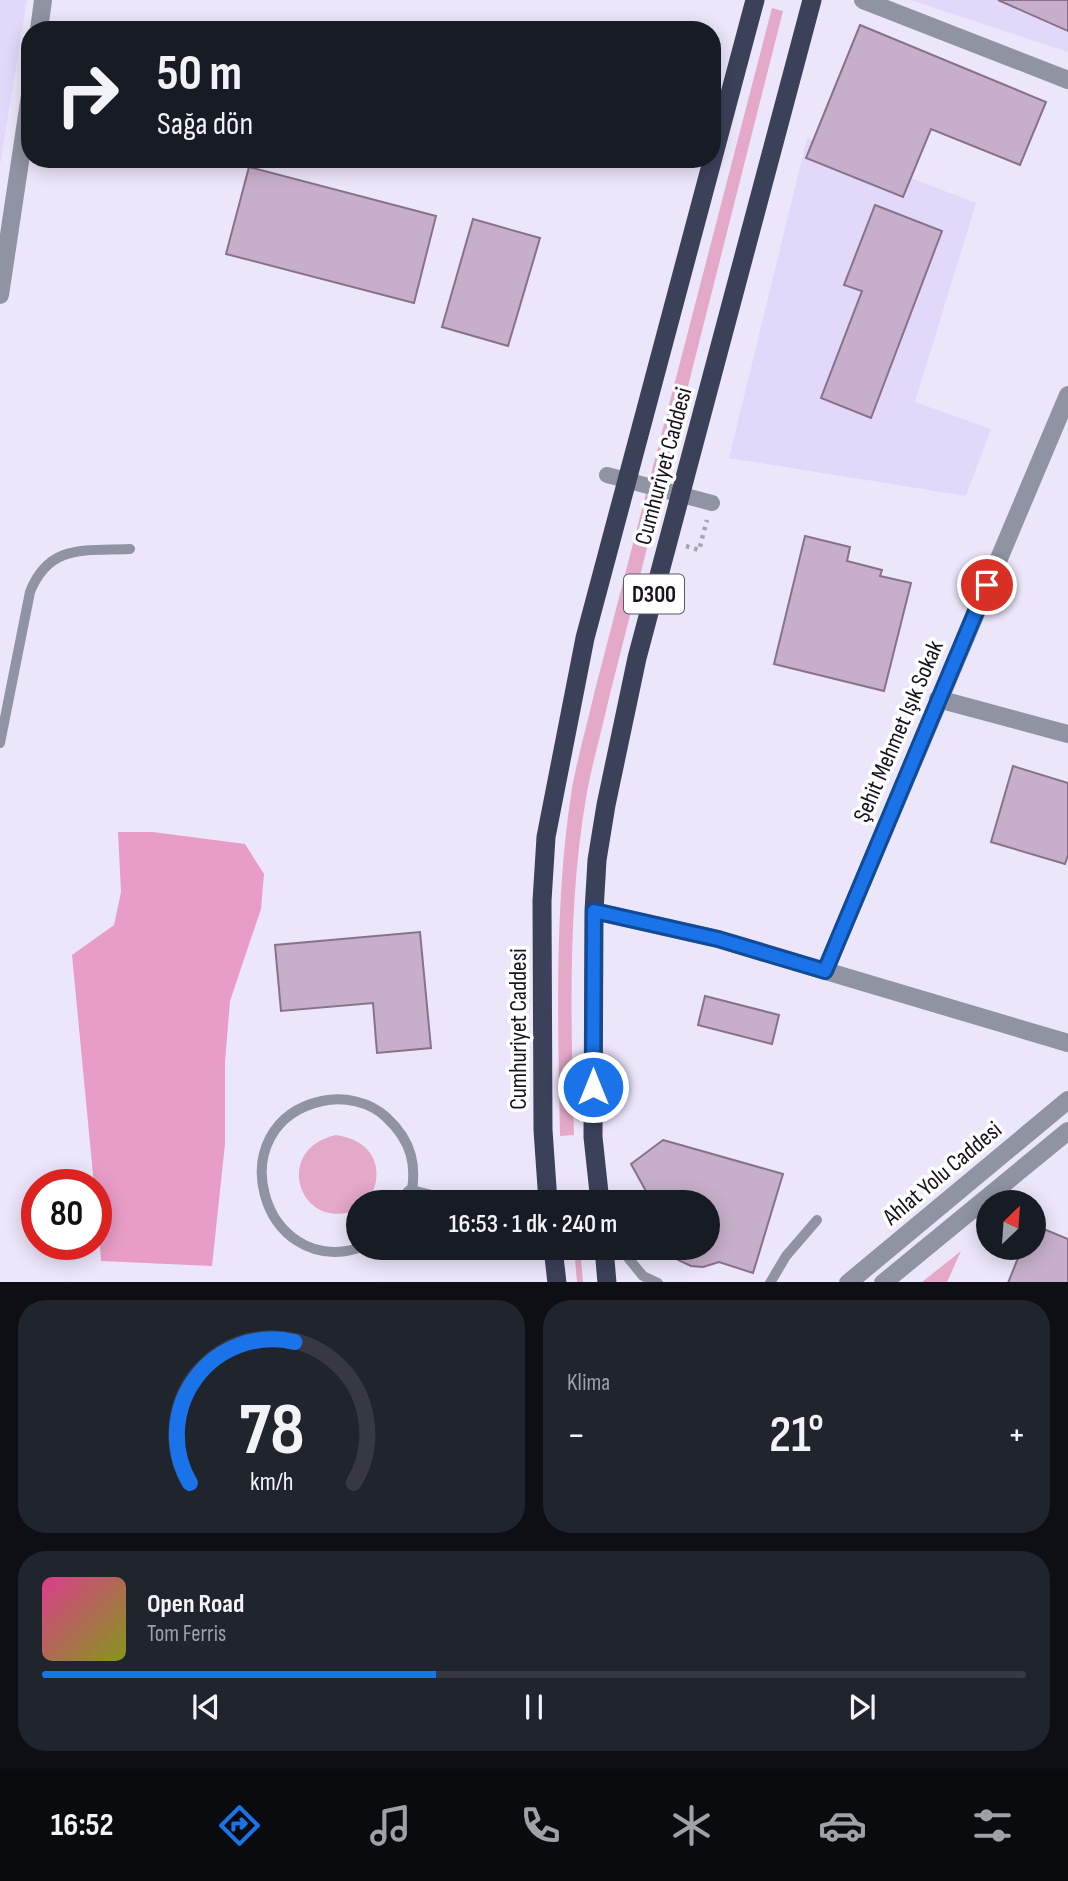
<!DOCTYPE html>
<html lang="tr">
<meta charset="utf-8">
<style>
:root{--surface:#171b24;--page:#20242c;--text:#f1f3f6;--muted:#9ea1a6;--line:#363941;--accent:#1a73e8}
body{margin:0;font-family:"Sofia Sans Condensed",sans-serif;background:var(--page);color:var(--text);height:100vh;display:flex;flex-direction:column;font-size:26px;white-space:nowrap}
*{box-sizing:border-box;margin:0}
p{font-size:23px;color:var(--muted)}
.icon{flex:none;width:38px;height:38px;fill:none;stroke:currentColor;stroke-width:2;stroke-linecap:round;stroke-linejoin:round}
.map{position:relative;height:1282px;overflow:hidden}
.drawer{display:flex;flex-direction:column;gap:18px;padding:18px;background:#0d0f14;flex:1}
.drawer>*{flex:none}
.top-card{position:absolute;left:21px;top:21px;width:700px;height:147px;border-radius:28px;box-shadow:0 4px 18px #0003;background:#171b24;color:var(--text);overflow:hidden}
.needle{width:46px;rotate:25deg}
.controls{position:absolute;left:976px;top:1190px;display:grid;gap:14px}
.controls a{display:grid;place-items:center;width:70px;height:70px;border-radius:50%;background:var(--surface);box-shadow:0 4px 18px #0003;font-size:35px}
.speed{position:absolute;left:21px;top:1169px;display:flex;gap:14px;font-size:35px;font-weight:700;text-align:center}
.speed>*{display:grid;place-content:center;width:91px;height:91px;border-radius:50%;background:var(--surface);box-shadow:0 4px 18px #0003;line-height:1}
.speed .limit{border:10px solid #d22;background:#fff;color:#111}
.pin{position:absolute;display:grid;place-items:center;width:60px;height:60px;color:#fff;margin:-30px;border:4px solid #fff;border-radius:50%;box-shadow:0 2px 7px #0007}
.me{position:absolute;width:77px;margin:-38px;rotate:0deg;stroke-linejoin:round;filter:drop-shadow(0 0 5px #0008)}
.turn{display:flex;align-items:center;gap:24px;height:147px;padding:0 21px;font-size:32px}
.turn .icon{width:91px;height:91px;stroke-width:2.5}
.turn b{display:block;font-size:49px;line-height:60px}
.big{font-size:52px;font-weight:600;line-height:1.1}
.drawer .tile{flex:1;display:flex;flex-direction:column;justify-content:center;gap:10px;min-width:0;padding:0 24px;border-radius:28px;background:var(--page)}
.drawer .dial{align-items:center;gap:0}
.dial svg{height:182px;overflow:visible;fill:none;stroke:var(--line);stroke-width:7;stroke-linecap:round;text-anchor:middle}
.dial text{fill:var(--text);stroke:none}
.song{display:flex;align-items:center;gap:21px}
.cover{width:84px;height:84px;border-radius:10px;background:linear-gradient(135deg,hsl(330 70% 55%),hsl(70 70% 35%))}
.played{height:7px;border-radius:4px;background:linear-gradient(90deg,var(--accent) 40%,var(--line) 40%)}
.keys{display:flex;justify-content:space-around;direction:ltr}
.heat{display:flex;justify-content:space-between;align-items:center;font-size:38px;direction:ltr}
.drawer .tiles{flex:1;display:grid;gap:18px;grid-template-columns:1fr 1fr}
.tile:last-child{grid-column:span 2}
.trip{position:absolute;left:346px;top:1190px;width:374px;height:70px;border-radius:35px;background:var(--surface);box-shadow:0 4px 18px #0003;font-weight:600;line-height:70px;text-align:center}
.menu{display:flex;height:112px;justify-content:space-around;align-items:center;background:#090b0e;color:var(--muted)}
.menu .icon{width:49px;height:49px}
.menu .current{color:var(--accent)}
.menu b{font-size:32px;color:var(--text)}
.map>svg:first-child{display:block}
</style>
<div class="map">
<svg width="1068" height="1283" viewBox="0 0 1068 1283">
<rect width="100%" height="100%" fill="#ece6fb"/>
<!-- built -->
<g fill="#e2d9fa">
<polygon points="0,0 27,0 0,165"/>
<polygon points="910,0 1068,0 1068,52"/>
<polygon points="807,138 976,203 915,402 991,429 966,496 729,458"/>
</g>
<!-- green -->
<g fill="#e4a8c8">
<path d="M772,8L783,11L609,698C602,729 593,761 587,792C567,905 571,1022 574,1135L560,1136C558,1021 554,902 572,788C578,756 587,725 594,694Z"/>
<path d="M336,1135C372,1140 387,1168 369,1200L359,1202V1209C300,1235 271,1149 336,1135Z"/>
<polygon points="574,1248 580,1248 583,1282 577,1282"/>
<polygon points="961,1251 947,1282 922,1282"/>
</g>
<!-- forest -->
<polygon fill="#e89dc7" points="118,832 153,832 245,844 264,874 261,909 230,1001 225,1062 225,1144 212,1266 101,1261 96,1185 94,1185 72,955 114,925 121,892"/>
<!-- building -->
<g fill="#c7afcb" stroke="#87718b" stroke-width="2">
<polygon points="998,0 1068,0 1068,31"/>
<polygon points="860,25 1046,102 1020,165 931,129 903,197 806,158"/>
<polygon points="249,167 436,216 414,303 226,254"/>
<polygon points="875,205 942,231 871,418 821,398 862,291 844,285"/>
<polygon points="473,219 540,238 508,346 442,327"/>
<polygon points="805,536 850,547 847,561 882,570 880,576 911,583 884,691 774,664"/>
<polygon points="1013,766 1068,783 1068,855 1065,864 991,842"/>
<polygon points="420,932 431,1048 377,1053 373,1003 281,1011 275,945"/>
<polygon points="705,996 779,1015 772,1044 698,1025"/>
<polygon points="663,1140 783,1174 753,1273 719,1262 703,1267 691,1266 678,1260 666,1248 709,1248 709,1202 652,1202 631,1164"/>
<polygon points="1034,1225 1068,1239 1068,1283 1008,1283 1022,1248 1034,1248"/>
</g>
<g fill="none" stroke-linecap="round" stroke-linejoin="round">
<!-- path -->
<polyline stroke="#a8a2b4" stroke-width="4.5" stroke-dasharray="3.5 5" stroke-linecap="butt" points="686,546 699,550 707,520"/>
<!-- service -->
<g stroke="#9093a1" stroke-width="10">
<path d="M0,743L30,592C49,543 86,551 130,549"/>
<path d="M359,1248C261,1278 218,1124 322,1101C344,1096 370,1102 386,1117C412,1141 418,1166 410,1200"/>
<polyline points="620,1248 643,1276 658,1283"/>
<polyline points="770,1283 786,1256 817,1220"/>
</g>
<!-- pedestrian -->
<polyline stroke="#9093a1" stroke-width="16" points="607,475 712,503"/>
<!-- minor -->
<g stroke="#9093a1" stroke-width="18">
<polyline points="863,0 1068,80"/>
<polyline points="938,699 1068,734"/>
<polyline points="594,911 718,939 1068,1043"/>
<polyline points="825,971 1068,395"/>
<polyline points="411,1194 443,1202"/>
<polyline points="574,1202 600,1202"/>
</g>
<!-- tertiary -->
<g stroke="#9093a1" stroke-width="18">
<polyline points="39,30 43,0"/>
<polyline points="0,295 30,95"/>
<polyline points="848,1283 1068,1100"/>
<polyline points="883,1283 1068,1131"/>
</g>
<!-- trunk -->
<g stroke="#3c415a" stroke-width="19">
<polyline points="548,1202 543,1130 542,901 546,837 585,638 755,0"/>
<polyline points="600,1202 593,1137 594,911 597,860 606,805 637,658 812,0"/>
<polyline points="553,1248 557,1283"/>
<polyline points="604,1248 607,1283"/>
</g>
</g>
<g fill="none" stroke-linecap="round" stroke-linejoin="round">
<!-- route casing -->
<g stroke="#114b97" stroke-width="18">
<polyline id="route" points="593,1087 594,911 718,939 825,971 987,585"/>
</g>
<!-- route -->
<use href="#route" stroke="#1a73e8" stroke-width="12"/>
</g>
<g text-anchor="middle" stroke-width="7" stroke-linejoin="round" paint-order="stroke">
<!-- shield labels -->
<rect fill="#fff" stroke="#5c5962" stroke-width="2" x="624" y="574.5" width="60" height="39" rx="5"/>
<g font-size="23" font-weight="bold" fill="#16121e">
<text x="654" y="602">D300</text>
</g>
<!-- street labels -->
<g font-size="24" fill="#16121e" stroke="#fff">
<text transform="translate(663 466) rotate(-75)" y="8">Cumhuriyet Caddesi</text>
<text transform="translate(898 731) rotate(-67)" y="8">Şehit Mehmet Işık Sokak</text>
<text transform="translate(518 1029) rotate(-90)" y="8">Cumhuriyet Caddesi</text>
<text transform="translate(942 1173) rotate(-40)" y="8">Ahlat Yolu Caddesi</text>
</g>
</g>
</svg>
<div class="controls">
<a><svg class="needle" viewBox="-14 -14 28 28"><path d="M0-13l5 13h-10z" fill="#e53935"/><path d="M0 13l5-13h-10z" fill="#9ea1a6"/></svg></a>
</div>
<div class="speed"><div class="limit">80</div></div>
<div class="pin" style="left:987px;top:585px;background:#d93025"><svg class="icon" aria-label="arrive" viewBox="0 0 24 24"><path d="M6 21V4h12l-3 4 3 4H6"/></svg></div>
<svg class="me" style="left:593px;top:1087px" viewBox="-20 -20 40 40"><circle r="17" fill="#1a73e8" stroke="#fff" stroke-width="3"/><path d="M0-11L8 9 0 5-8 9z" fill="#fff"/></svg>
<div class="trip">16:53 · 1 dk · 240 m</div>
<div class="top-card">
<div class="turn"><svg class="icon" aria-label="right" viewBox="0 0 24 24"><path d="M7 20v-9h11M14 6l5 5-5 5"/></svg><div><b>50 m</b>Sağa dön</div></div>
</div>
</div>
<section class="drawer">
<div class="tiles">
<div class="tile dial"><svg viewBox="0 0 100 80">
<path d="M14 69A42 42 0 1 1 86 69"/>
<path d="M14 69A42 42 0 0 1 60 7" stroke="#1a73e8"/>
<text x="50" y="56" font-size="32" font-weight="700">78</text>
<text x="50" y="72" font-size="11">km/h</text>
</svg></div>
<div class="tile"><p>Klima</p>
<div class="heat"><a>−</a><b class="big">21°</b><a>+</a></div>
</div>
<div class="tile">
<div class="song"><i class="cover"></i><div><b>Open Road</b><p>Tom Ferris</p></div></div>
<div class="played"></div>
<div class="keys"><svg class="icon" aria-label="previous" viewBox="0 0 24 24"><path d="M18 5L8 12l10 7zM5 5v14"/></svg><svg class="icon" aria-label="pause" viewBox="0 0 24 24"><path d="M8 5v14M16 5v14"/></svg><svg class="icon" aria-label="next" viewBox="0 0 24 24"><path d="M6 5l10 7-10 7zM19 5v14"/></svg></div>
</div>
</div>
</section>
<nav class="menu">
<b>16:52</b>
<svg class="icon current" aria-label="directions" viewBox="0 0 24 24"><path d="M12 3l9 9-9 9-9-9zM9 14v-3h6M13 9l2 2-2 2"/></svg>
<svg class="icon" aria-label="music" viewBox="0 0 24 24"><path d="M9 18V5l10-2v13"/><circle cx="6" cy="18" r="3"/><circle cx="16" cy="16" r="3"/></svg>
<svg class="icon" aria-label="phone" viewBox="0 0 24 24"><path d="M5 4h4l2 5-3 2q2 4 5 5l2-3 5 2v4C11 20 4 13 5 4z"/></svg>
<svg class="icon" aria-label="climate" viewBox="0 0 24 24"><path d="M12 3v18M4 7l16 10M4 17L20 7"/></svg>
<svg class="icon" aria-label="car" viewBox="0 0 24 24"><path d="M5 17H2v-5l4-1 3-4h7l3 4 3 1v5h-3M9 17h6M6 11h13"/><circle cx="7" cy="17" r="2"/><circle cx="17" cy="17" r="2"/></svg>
<svg class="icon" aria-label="filters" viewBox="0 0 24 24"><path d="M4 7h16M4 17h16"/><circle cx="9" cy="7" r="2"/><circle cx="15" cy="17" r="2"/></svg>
</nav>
